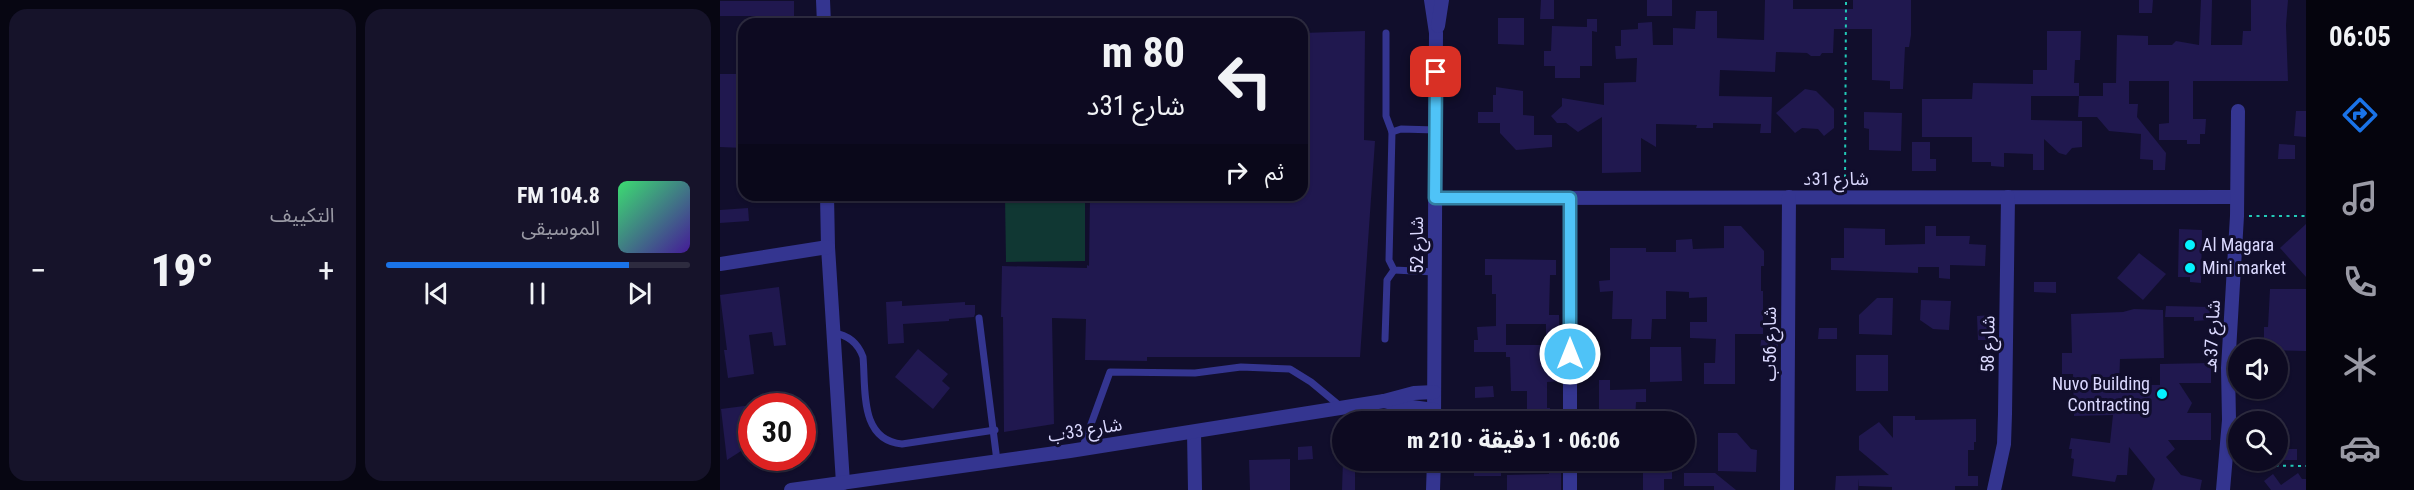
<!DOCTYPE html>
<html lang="ar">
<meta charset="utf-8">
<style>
:root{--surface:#0d0a21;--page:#16132a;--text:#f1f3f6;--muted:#9a9aa5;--line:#2d2b3f;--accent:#1a73e8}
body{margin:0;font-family:"Roboto Condensed","Noto Sans Arabic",sans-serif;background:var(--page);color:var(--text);direction:rtl;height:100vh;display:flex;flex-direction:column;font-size:22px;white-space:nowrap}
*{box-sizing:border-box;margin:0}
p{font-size:20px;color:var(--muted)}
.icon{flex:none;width:33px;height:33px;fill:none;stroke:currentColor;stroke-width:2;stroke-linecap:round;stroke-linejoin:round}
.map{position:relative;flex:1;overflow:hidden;direction:ltr}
.panel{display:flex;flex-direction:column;gap:9px;padding:9px;background:#070612;width:720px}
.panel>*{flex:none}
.guide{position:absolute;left:18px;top:18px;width:570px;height:183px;border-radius:18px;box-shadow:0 2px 4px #0004,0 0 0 2px var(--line);direction:rtl;background:#0d0a21;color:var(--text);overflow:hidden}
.buttons{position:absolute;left:1508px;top:339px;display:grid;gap:12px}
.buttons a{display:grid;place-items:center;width:60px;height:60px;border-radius:50%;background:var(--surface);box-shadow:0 2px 4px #0004,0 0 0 2px var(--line);font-size:30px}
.speed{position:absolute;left:18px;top:393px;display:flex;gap:12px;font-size:30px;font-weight:700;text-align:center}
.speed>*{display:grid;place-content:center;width:78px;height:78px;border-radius:50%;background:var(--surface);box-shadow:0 2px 4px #0004,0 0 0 2px var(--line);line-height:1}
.speed .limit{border:9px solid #d22;background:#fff;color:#111}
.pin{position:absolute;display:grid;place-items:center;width:51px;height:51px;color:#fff;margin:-26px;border-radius:12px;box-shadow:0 3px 9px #0006}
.me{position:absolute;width:66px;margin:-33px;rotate:0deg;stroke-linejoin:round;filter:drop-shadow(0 0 4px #0008)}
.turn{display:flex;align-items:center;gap:21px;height:126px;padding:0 24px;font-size:27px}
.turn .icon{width:78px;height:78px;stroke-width:2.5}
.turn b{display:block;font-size:42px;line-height:51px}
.then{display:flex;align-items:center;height:57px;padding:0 24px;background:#0003;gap:12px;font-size:22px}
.big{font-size:45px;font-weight:800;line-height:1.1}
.panel .card{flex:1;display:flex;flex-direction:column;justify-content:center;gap:9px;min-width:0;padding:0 21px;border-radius:18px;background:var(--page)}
.song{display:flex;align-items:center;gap:18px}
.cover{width:72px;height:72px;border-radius:9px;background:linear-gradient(135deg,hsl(140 70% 55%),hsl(260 70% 35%))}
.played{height:6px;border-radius:3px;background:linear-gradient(90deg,var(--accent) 80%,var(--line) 80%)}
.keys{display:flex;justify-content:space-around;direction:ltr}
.heat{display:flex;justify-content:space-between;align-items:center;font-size:33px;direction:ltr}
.panel .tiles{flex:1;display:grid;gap:9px;grid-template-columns:repeat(2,1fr)}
.trip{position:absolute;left:612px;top:411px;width:363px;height:60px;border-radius:30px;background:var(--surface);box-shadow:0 2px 4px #0004,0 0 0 2px var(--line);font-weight:800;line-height:60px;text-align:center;direction:rtl}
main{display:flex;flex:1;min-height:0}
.menu{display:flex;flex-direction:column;width:108px;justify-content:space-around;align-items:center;background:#05040d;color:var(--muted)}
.menu .icon{width:42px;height:42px}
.menu .on{color:var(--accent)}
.menu b{font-size:27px;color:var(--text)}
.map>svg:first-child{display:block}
</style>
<main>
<nav class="menu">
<b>06:05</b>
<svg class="icon on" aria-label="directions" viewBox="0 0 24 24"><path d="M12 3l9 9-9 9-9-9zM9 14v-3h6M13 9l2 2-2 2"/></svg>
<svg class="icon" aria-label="music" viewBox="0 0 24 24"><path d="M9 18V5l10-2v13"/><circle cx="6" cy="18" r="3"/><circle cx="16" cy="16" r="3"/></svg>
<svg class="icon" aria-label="phone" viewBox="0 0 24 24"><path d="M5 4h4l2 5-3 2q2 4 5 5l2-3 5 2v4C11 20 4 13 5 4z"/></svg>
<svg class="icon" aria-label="climate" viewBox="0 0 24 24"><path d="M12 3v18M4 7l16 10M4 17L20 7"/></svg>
<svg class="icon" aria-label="car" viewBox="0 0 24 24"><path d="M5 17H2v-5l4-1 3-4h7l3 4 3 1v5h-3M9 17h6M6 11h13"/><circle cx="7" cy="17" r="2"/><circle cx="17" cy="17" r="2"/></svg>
</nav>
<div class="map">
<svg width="1586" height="490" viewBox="0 0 1586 490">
<rect width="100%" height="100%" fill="#110e2c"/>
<!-- green -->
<polygon fill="#103733" points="285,195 365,195 365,261 286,262"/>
<!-- building -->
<g fill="#20184f" fill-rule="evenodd">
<polygon points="821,0 834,0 834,19 820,19"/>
<rect x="927" y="0" width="25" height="16"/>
<polygon points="1045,0 1073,0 1073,9 1133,9 1133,0 1191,0 1191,35 1189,47 1185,47 1183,89 1170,89 1170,81 1152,80 1152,29 1114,29 1113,53 1102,53 1100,56 1091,56 1087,53 1056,52 1055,72 1000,70 999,96 1052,97 1051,133 1040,133 1041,124 993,123 993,128 976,128 977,125 936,124 936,147 921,138 921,172 882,173 882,117 858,132 846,123 837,123 831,116 842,106 842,98 884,105 884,83 916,82 917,58 896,59 895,46 901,46 901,30 918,29 918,23 932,22 933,45 953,45 953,28 975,29 976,11 997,11 997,38 1044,40"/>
<polygon points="1419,0 1433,0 1432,13 1419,13"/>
<polygon points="1481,0 1492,0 1491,45 1522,45 1523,31 1531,31 1531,0 1568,0 1566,25 1568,81 1473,81 1473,119 1486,119 1485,134 1480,134 1480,144 1467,144 1467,140 1439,140 1439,124 1449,123 1449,81 1409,81 1409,104 1418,104 1417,117 1446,153 1445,170 1433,170 1433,160 1420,159 1421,134 1389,131 1377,117 1358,117 1359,96 1383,96 1383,83 1396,83 1397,35 1428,36 1428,45 1452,45 1456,41 1479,45"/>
<polygon points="0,1 74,1 74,24 59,24 59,16 0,16"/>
<polygon points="778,18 804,18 804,45 778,44"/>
<polygon points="867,19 877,19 877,32 872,31 872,66 860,66 860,78 835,78 835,66 824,66 824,51 831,51 832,26 867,27"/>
<polygon points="645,31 644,140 655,141 640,357 427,357 427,361 365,360 366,319 332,318 334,424 284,432 283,317 281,317 282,266 367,268 367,265 369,266 370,195 582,195 582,33"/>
<polygon points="1327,31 1361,31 1360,60 1355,60 1354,83 1359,83 1359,96 1311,96 1311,120 1362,121 1362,147 1352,148 1346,155 1339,153 1324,139 1324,170 1313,170 1313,154 1284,153 1284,167 1271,166 1271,162 1252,162 1252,137 1202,137 1202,99 1252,99 1253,83 1313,84 1313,70 1327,70"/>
<polygon points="0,74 24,74 24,148 0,147"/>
<polygon points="776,87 803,91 803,115 814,116 814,135 832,135 832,147 796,150 780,133 780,123 758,123 758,112 773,112 773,95 776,95"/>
<polygon points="1085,89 1096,91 1114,109 1114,128 1104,136 1098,129 1082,128 1075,133 1056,113"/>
<polygon points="1576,111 1586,111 1586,137 1574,136"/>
<polygon points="1144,112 1182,113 1181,151 1149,150 1149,129 1144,128"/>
<polygon points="1192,142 1210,142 1210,159 1216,159 1216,171 1192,171"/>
<polygon points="1559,144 1575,145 1575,159 1558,159"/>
<polygon points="28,208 29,221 0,223 0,210"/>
<polygon points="1586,224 1586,277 1560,248"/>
<polygon points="1004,226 1021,226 1044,251 1044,266 1041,266 1041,291 1043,291 1043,334 1015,334 1015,384 984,384 984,363 995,363 996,339 970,338 970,322 987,322 987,297 969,298 969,292 946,291 946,319 932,319 931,339 911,339 912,319 892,319 893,291 880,292 879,281 890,280 890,248 926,248 926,252 956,252 956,240 972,239 973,249 1004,248"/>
<polygon points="1205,226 1216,226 1216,236 1250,236 1249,244 1266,245 1265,266 1230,265 1230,279 1219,278 1219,267 1198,267 1198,273 1111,270 1111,258 1124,258 1124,228 1165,229 1165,245 1205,244"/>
<polygon points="1459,229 1482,230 1481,283 1470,282 1470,277 1458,277"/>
<polygon points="1419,253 1446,274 1423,300 1397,278"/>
<path d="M765,259L836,260V275H830L829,315H839L841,381L827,382V408H830V422H807V391H791L790,357H786V352H754V340H758L757,327L776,326V294H772V275H765ZM786,324H826V345H786Z"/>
<polygon points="1314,282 1336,282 1336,293 1314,292"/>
<polygon points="59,287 66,345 54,346 52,332 29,335 34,374 8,378 4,350 7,350 0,295"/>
<polygon points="1550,289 1586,289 1586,351 1544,350 1544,327 1548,327"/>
<polygon points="1157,298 1173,298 1172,335 1139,334 1139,315"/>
<polygon points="1201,300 1231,301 1229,330 1213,329 1200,320"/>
<polygon points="182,301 182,306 245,302 245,305 255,305 255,314 254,317 229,319 229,321 183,324 184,343 168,344 166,302"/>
<polygon points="1446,306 1490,307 1489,320 1474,321 1474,317 1445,317"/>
<polygon points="1414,309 1443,310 1444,358 1400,359 1399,385 1440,385 1440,364 1491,363 1491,383 1459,383 1472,403 1467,413 1491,413 1491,440 1448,440 1455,449 1446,457 1461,475 1482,480 1480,490 1432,490 1435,479 1409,447 1407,475 1397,475 1395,482 1352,476 1354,459 1351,458 1352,449 1349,449 1351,438 1390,443 1393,415 1354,416 1353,374 1342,374 1342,353 1352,353 1351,314 1403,312"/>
<polygon points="1274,315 1274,340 1258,340 1257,316"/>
<polygon points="1099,328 1117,328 1117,339 1098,339"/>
<polygon points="1041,340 1058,341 1058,351 1040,351"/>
<polygon points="930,347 961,347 962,381 930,382"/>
<polygon points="198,349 228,374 222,381 230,388 213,409 175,377"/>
<rect x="1136" y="355" width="32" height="36"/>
<polygon points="879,380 890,380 890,390 926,389 926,402 916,402 915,422 879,422"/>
<polygon points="773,386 774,397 755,398 755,387"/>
<polygon points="32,405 32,444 7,460 1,409"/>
<polygon points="1173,416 1195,416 1195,420 1256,419 1256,442 1254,442 1254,450 1248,450 1248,476 1258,476 1258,486 1235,486 1235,490 1172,490 1172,487 1139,486 1139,479 1138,490 1115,490 1116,476 1169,475 1139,450 1139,436 1159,422 1173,438"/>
<polygon points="998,433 1017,433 1031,449 1037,450 1036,472 998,471"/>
<polygon points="592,446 593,459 578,460 578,447"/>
<rect x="1557" y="449" width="20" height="11"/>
<polygon points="570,459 570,490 530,490 529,460"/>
<polygon points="623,460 635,460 635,490 622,490"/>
<rect x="754" y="460" width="27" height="16"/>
<polygon points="923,460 952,460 952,479 944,479 944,490 923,490"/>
<polygon points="829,463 841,463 841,490 787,490 787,475 829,474"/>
<polygon points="964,473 995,473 1016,490 994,490 994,486 964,486"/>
<polygon points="1578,473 1582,479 1586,479 1586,490 1551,490 1544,481 1553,474 1561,485"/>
</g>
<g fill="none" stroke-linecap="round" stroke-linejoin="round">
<!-- path -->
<g stroke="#22cab7" stroke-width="2" stroke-dasharray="3 4.5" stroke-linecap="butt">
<polyline points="1125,185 1126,0"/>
<polyline points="1529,216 1586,216"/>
<polyline points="1518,465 1586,466"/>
</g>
<!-- service -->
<g stroke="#343590" stroke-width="7">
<polyline points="666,33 666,116 672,132"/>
<polyline points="715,272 674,270 669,260 672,132 681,129 716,130"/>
<polyline points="259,318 277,461"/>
<path d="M113,333C129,335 138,343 143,357C146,389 139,440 182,444L275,430"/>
<polyline points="665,339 667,280 674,270"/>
<polyline points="362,449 390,372 475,373 521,367 570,369 591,382 620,406"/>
</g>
<!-- minor -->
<g stroke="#343590" stroke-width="14">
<polyline points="103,0 104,24"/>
<polyline points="711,0 716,33 714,422"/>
<polyline points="718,26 722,0"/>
<polyline points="107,195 108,247 123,483"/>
<polyline points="715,198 1517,197"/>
<polyline points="850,198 850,422"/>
<polyline points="0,264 108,247"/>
<polyline points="664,401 684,406 714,410"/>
<polyline points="474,432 475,490"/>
<polyline points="850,460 850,490"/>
<polyline points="71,490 350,451 664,401 694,393 714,392"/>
<polyline points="713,490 714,460"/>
<polyline points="1067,490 1069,197"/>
<polyline points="1274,490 1284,444 1285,414 1288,197"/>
<polyline points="1503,490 1509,420 1508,368 1517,216 1518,111"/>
</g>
</g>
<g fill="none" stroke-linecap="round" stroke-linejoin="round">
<!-- route casing -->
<g stroke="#337fa1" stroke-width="15">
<polyline id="route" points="716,72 715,198 850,198 850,354"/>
</g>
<!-- route -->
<use href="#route" stroke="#4fc3f7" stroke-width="10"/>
</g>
<!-- markers -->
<g fill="#05f2ff" stroke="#110e2c" stroke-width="2">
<circle cx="1470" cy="245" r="6"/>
<circle cx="1470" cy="268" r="6"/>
<circle cx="1442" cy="394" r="6"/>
</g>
<g text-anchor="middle" stroke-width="6" stroke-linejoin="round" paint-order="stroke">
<!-- street labels -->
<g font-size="18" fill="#dbd9ff" stroke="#110e2c">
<text x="1116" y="185">شارع 31د</text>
<text transform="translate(697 245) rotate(-90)" y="6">شارع 52</text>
<text transform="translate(1492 336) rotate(-87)" y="6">شارع 37هـ</text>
<text transform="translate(1050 344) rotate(-90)" y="6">شارع 56ب</text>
<text transform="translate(1268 344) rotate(-89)" y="6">شارع 58</text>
<text transform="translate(365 430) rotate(-9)" y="6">شارع 33ب</text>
</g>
<!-- poi labels -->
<g font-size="18" fill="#dbd9ff" stroke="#110e2c" text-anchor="start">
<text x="1482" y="251">Al Magara</text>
<text x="1482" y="274">Mini market</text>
<text x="1430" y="390" text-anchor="end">Nuvo Building<tspan x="1430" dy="21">Contracting</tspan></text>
</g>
</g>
</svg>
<div class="buttons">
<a><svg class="icon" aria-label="sound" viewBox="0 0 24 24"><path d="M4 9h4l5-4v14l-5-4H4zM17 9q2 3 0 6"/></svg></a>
<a><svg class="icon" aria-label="search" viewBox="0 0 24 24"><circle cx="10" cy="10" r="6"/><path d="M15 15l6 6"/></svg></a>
</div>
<div class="speed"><div class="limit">30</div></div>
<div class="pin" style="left:716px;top:72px;background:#d93025"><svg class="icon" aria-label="arrive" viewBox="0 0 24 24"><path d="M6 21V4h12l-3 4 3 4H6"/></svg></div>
<svg class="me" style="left:850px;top:354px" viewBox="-20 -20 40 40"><circle r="17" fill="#4fc3f7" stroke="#fff" stroke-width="3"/><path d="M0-11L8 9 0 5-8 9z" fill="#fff"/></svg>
<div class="trip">06:06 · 1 دقيقة · 210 m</div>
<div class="guide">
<div class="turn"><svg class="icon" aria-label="left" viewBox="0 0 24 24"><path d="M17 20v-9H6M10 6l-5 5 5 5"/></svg><div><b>80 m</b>شارع 31د</div></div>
<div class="then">ثم<svg class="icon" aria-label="right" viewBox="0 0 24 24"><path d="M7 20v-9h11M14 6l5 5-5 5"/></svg></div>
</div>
</div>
<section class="panel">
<div class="tiles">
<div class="card">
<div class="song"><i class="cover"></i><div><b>104.8 FM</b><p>الموسيقى</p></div></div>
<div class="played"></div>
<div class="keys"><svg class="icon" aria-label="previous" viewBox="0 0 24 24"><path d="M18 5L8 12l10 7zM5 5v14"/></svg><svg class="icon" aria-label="pause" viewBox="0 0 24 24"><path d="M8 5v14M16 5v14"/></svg><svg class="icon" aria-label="next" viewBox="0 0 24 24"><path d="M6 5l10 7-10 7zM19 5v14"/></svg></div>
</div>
<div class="card"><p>التكييف</p>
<div class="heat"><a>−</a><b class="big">19°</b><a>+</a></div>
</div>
</div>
</section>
</main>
